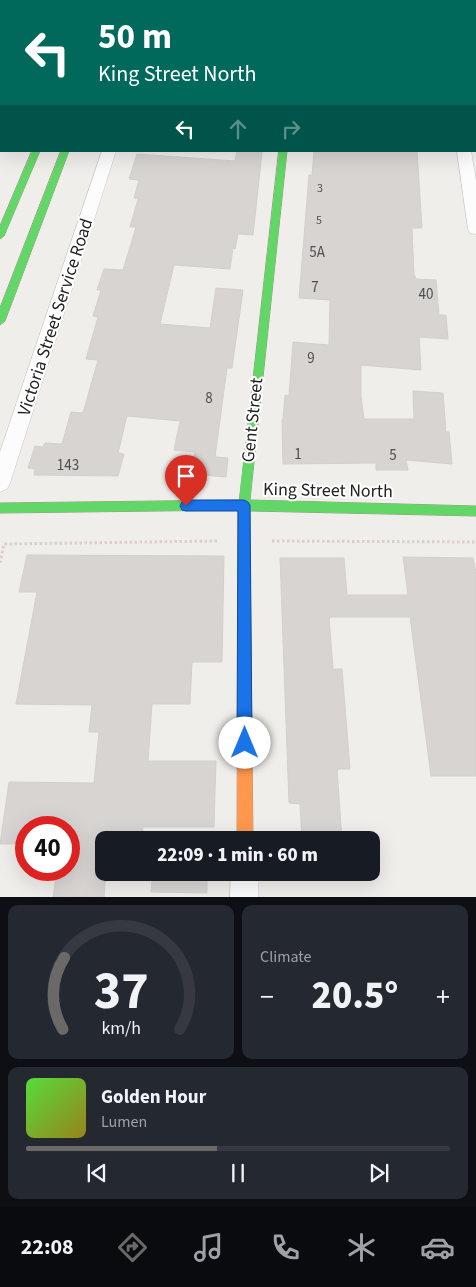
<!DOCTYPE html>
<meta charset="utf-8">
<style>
:root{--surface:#171b24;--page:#242831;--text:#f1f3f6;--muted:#9ea1a6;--line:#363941;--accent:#6a6968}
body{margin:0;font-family:"Source Sans 3",sans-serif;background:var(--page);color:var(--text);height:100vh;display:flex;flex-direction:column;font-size:19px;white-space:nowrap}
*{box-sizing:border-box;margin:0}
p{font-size:16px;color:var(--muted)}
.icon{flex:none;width:28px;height:28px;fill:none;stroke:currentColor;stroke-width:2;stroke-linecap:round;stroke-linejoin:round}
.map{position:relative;height:897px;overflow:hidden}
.sheet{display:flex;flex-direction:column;gap:8px;padding:8px;background:#0d0f14;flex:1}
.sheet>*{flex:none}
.hud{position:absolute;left:0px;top:0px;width:476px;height:152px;box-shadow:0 5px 20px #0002;background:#00695c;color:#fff;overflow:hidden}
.speed{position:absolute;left:15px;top:816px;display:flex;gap:10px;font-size:25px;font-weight:700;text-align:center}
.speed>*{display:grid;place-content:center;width:65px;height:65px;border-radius:50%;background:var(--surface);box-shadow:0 5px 20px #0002;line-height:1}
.speed .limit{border:8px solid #d22;background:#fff;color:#111}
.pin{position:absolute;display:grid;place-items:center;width:42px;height:42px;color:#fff;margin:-51px -21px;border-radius:50% 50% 50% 0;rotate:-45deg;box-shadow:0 0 5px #0007}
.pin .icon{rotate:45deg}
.me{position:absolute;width:55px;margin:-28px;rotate:0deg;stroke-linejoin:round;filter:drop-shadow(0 0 4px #0008)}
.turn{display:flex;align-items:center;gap:18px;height:105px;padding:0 15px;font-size:22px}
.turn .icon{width:65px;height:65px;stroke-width:2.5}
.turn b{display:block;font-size:35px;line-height:42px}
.lanes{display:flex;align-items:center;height:48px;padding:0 15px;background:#0003;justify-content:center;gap:25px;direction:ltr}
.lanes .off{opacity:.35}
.big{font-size:38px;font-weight:800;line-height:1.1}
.sheet .card{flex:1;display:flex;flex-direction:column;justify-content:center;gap:8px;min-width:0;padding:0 18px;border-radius:10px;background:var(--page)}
.sheet .dial{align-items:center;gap:0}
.dial svg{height:130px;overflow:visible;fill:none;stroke:var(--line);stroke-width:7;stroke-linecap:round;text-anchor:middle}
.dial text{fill:var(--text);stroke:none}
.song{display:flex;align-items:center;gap:15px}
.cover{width:60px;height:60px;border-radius:8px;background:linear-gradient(135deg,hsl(110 70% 55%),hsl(50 70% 35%))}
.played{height:5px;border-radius:2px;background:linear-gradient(90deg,var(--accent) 45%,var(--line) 45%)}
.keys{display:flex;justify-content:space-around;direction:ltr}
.heat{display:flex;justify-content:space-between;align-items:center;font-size:28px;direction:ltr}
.sheet .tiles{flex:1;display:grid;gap:8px;grid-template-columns:1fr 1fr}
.card:last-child{grid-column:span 2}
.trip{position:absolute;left:95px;top:831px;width:285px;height:50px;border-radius:10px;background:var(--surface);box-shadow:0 5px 20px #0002;font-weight:800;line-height:50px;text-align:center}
.tabs{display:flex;height:80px;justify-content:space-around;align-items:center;background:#090b0e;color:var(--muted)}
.tabs .icon{width:35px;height:35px}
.tabs .active{color:var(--accent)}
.tabs b{font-size:22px;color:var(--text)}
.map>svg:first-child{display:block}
</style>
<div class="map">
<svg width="476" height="897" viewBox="0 0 476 897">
<rect width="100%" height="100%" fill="#f0eeeb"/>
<!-- building -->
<g fill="#d7d4d2" stroke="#d3d0cc">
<polygon points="237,151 262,152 253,235 238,234 235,249 233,248 230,269 174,265 160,324 210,328 216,288 243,290 232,368 227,368 215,457 228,458 226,477 192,474 195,452 174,450 180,421 127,416 118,453 124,454 118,476 34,475 35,469 28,468 35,446 43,447 45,443 62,444 71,412 83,413 98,360 86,359 98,317 93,316 101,290 97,290 104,269 123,270 136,227 130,227 138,199 134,198 139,180 129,179 137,154 235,161"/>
<polygon points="314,151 417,151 422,228 412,228 414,274 416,279 436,280 439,315 446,315 448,339 419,337 421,370 361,365 361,396 364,419 414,419 413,391 443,393 446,432 449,432 452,464 406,460 408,470 376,470 376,463 283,464 282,420 283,420 285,395 289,396 293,342 329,345 330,300 299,298 309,175 312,175"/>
<polygon points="27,555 224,556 222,662 192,662 190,704 152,704 148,761 216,761 214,827 143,827 142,840 104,840 104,872 106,872 104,897 53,897 57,870 69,870 69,828 26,828 26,844 0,844 9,782 94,783 99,732 89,732 92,705 16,704 37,592 19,592"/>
<polygon points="403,557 473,558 476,572 476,776 431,776 410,617 329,617 333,669 342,669 350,769 337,769 342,840 302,840 300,804 289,803 280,558 344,558 347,595 408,595"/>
<polygon points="153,872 207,872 207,893 151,892"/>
</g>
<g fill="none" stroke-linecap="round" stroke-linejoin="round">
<!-- lane casing -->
<g stroke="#c9c8c7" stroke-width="1">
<g id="lane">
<polygon points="249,0 255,0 256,1 250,1"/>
<rect x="475" y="81" width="1" height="4"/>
</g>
</g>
<!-- street casing -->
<g stroke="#c9c8c7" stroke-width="1">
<g id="street">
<polygon points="476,47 476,55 475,56 475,48"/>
<polygon points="102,151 116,151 10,483 7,489 0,492 0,452"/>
<polygon points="457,151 471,151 476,181 476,234 470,233 468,229"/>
<polygon points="231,872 259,872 258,897 230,897"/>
</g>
</g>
<!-- fast casing -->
<g stroke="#999a82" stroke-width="1">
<g id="fast">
<rect x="0" y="24" width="1" height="4"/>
<polygon points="32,151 40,151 4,236 0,239 0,226"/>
<polygon points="61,151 69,151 5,321 0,325 0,308"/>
<polygon points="279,151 287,151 250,500 476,506 476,516 250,511 250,549 248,553 244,555 240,553 238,549 238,510 0,513 0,503 239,500"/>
</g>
</g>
<!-- slow casing -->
<g stroke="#999a82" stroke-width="1">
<g id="slow">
<rect x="97" y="0" width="6" height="1"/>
<polygon points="244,543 248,545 250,549 253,840 237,840 238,549 240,545"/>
</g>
</g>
<!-- path-far1 -->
<polyline stroke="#dccecd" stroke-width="2" stroke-dasharray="2 2" stroke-linecap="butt" points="0,95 1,92"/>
<!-- path -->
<g stroke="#dccecd" stroke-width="3" stroke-dasharray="2.5 2.5" stroke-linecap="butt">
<polyline points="272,541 476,542"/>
<polyline points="0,563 4,544 217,541"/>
</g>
<!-- lane -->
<use href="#lane" fill="#fdfcfc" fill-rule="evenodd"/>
<!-- street -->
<use href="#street" fill="#fdfcfc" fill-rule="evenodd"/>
<!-- fast -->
<use href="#fast" fill="#63d668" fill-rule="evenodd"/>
<!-- slow -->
<use href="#slow" fill="#ff974d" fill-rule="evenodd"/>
</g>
<!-- route -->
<polygon fill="#1a73e8" stroke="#114b97" points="186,500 244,500 248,502 250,505 252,743 250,748 245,750 240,748 237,743 238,511 186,511 182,510 180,506 182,502"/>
<g text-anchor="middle" stroke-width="4" stroke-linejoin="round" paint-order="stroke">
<!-- far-number labels -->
<g font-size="12" fill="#4f4e4e">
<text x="320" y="192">3</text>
<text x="319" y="224">5</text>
</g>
<!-- number labels -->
<g font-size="15" fill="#4f4e4e">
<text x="317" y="257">5A</text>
<text x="315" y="292">7</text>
<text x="426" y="299">40</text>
<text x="311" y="363">9</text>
<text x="209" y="403">8</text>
<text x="298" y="459">1</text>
<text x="393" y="460">5</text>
<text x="68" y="470">143</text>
</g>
<!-- street labels -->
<g font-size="18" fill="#222" stroke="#fff">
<text transform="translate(55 317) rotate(-72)" y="6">Victoria Street Service Road</text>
<text transform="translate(252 420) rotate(-84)" y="6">Gent Street</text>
<text transform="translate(328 490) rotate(1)" y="6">King Street North</text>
</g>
</g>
</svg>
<div class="speed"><div class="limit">40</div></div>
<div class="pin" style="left:186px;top:506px;background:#d93025"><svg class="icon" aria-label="arrive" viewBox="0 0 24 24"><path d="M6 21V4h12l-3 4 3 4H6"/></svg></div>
<svg class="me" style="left:245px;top:743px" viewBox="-20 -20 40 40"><circle r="19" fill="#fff"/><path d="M0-13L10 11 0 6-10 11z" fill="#1a73e8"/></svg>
<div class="trip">22:09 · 1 min · 60 m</div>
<div class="hud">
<div class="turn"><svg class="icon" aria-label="left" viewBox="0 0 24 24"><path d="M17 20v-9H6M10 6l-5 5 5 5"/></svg><div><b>50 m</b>King Street North</div></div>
<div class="lanes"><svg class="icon" aria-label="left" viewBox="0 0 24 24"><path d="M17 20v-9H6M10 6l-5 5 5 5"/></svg><svg class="icon off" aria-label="ahead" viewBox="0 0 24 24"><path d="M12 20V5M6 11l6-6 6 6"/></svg><svg class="icon off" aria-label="right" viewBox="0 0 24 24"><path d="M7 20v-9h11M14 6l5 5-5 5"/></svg></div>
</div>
</div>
<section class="sheet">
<div class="tiles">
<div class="card dial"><svg viewBox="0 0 100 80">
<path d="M14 69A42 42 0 1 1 86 69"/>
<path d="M14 69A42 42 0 0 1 15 25" stroke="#6a6968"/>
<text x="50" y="56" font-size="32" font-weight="700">37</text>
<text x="50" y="72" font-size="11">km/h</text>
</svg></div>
<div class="card"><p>Climate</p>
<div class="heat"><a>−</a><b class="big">20.5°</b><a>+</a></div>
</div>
<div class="card">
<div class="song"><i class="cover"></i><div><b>Golden Hour</b><p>Lumen</p></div></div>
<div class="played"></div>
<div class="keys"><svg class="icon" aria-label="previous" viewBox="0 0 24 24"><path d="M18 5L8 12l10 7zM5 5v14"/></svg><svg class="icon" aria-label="pause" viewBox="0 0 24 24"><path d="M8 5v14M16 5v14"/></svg><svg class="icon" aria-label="next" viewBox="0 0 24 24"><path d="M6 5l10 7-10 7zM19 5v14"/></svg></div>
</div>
</div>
</section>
<nav class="tabs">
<b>22:08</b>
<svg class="icon active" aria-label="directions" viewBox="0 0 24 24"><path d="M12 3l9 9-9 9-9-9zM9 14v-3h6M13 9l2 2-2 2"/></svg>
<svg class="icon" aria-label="music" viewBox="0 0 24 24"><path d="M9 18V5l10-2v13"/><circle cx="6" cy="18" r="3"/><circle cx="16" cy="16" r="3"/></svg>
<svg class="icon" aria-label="phone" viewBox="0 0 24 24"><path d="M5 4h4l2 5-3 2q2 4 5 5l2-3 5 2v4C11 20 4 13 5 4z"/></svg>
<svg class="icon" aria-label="climate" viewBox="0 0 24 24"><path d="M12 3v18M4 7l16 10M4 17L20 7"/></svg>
<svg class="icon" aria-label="car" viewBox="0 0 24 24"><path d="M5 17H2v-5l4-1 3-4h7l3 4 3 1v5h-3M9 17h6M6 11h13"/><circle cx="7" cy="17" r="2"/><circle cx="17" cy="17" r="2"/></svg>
</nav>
